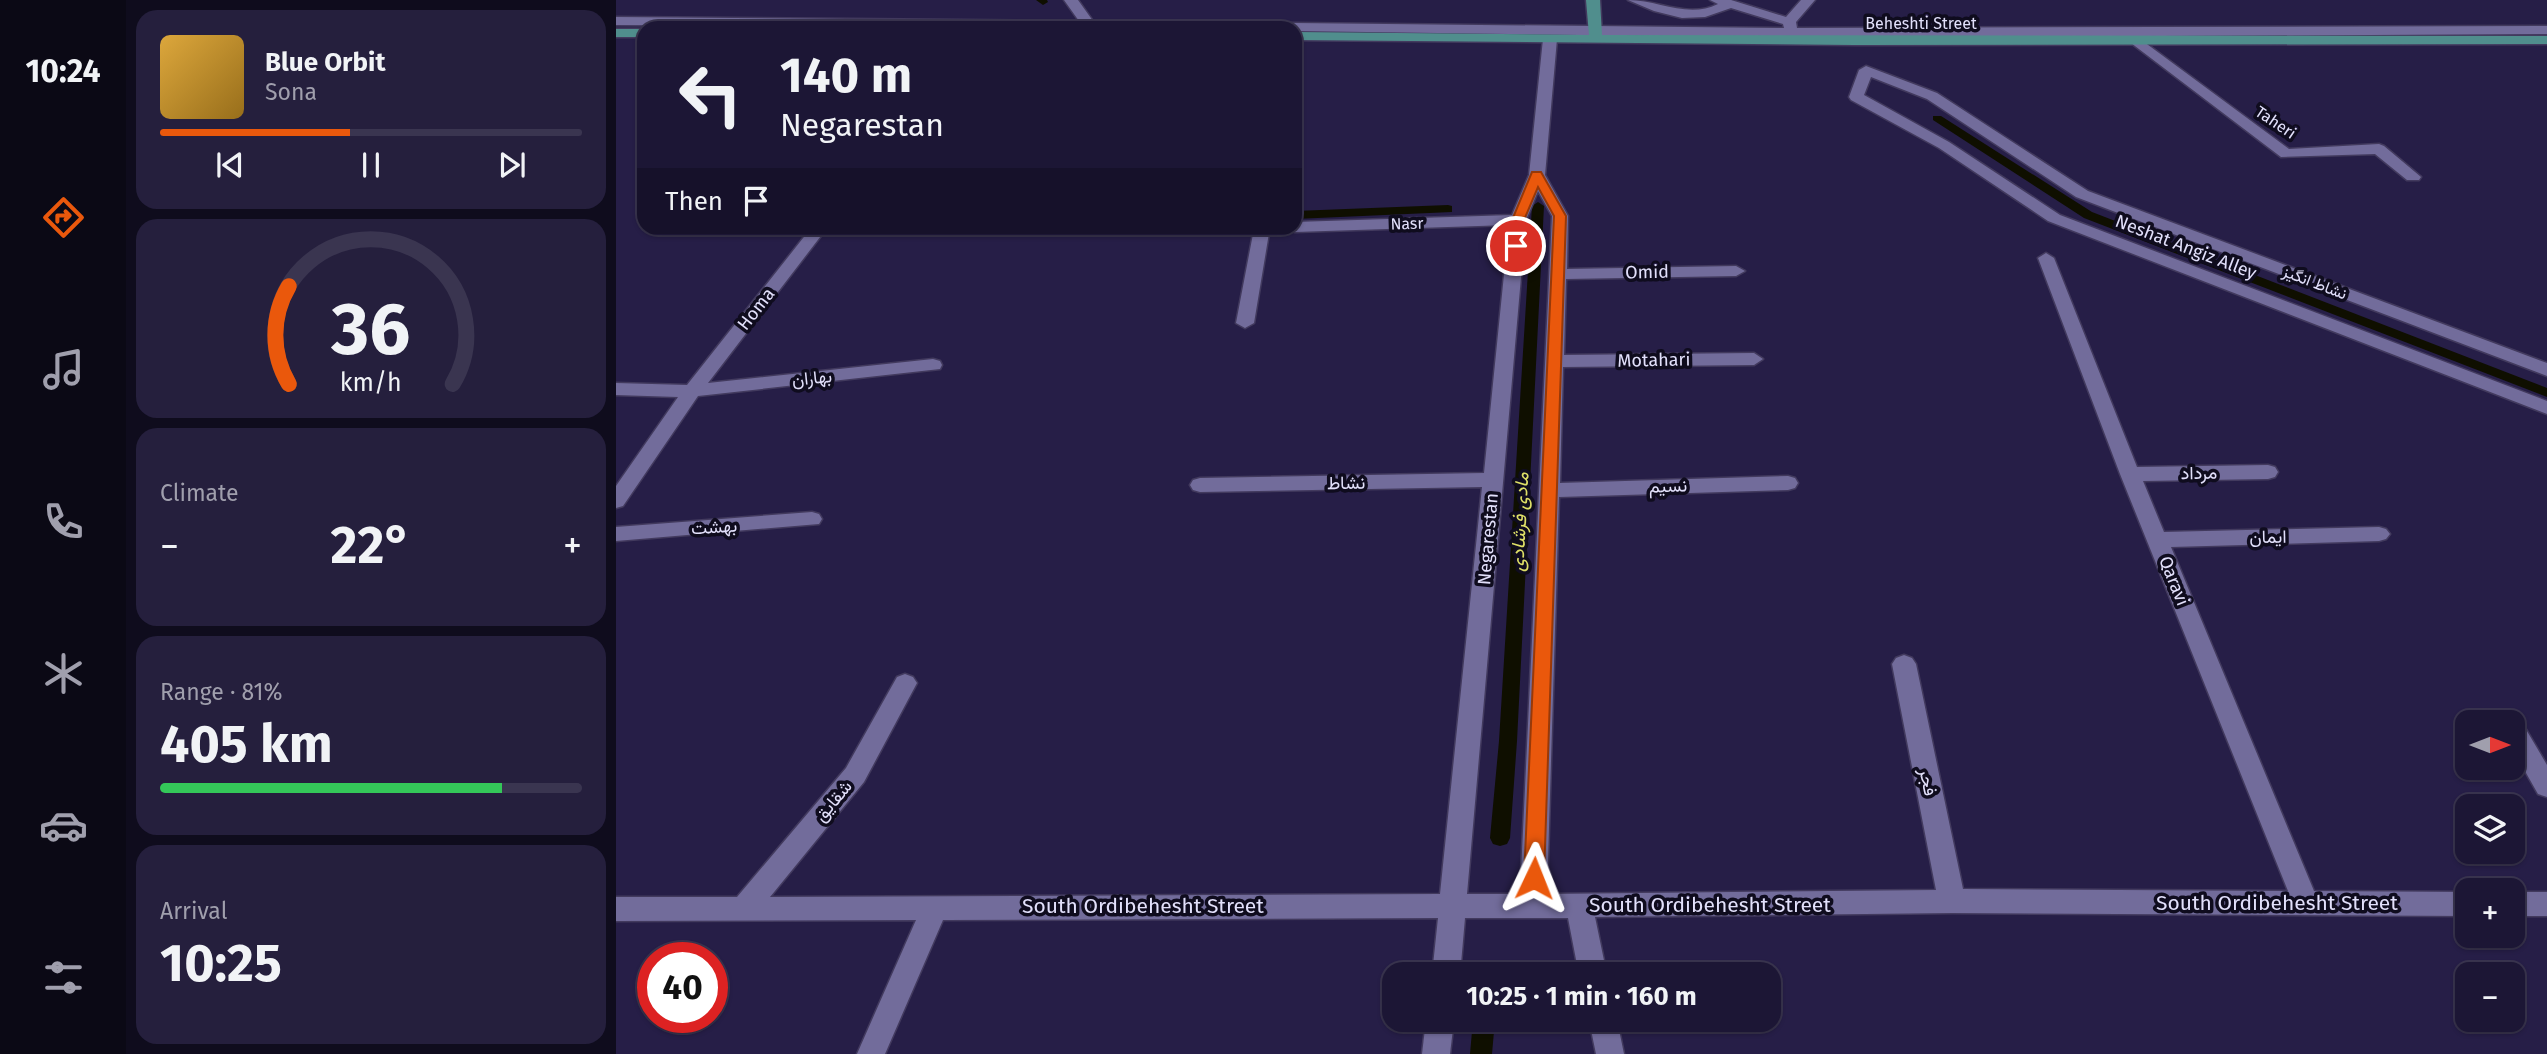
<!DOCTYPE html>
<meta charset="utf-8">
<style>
:root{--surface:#1c1635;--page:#251f3d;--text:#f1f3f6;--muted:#a09fad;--line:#3a3550;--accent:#ea580c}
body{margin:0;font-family:"Fira Sans",Vazirmatn,sans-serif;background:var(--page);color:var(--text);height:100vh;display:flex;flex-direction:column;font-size:26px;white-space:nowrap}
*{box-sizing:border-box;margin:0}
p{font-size:23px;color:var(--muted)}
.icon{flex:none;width:38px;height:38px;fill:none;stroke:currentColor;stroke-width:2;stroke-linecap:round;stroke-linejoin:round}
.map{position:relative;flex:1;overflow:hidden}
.panel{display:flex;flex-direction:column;gap:10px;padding:10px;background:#0f0c1d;width:490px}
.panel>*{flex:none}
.top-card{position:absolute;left:21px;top:21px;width:665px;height:214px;border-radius:21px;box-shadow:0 2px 5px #0004,0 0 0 2px var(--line);background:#1c1635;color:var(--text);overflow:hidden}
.needle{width:46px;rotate:90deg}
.fabs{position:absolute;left:1839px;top:710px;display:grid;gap:14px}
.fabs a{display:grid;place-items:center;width:70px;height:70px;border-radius:14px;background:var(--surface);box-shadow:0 2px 5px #0004,0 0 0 2px var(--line);font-size:35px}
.speed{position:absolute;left:21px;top:942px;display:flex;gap:14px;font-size:35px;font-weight:700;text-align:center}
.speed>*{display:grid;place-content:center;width:91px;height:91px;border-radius:50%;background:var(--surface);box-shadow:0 2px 5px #0004,0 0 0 2px var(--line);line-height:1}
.speed .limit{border:10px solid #d22;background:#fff;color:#111}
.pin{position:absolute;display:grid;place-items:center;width:60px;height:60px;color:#fff;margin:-30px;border:4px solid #fff;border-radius:50%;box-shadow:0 2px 7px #0007}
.me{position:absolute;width:77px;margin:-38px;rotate:2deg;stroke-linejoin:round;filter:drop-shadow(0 0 5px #0008)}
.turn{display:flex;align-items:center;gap:24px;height:147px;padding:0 28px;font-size:32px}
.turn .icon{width:91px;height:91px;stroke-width:2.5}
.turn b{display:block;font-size:49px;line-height:60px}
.then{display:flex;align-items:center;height:66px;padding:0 28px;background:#0003;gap:14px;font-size:26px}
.big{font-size:52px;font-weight:700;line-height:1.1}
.panel .tile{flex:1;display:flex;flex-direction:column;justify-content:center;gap:10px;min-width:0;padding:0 24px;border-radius:21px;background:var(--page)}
.panel .dial{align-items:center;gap:0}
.dial svg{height:182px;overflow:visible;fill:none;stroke:var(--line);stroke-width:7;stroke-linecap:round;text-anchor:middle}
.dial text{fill:var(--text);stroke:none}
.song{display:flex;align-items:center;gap:21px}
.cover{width:84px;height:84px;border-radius:10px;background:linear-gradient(135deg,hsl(40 70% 55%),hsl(40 70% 35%))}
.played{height:7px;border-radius:4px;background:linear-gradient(90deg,var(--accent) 45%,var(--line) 45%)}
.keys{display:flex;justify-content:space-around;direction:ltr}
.heat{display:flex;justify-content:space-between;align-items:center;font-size:38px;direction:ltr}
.charge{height:10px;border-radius:5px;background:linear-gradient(90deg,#34c759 81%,var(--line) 0)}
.trip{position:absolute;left:766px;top:962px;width:399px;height:70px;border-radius:21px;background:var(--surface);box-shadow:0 2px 5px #0004,0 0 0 2px var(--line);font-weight:700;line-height:70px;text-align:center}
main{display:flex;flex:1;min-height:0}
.dock{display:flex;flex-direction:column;width:126px;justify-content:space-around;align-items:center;background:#0b0915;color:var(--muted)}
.dock .icon{width:49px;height:49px}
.dock .current{color:var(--accent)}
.dock b{font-size:32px;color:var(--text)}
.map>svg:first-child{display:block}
</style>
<main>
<nav class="dock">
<b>10:24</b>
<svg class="icon current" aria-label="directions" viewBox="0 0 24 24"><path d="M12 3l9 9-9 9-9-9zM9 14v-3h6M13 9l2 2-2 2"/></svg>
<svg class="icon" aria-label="music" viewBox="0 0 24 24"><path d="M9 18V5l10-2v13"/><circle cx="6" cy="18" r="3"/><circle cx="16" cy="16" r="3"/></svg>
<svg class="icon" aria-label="phone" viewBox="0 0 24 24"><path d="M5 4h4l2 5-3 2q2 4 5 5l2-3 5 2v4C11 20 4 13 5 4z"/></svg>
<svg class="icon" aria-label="climate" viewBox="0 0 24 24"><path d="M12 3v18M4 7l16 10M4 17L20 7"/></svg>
<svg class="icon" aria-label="car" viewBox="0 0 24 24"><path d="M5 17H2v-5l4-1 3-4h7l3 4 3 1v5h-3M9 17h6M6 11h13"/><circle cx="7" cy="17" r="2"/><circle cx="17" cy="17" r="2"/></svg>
<svg class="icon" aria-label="filters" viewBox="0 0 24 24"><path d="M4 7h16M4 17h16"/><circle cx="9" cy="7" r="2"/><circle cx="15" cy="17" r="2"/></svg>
</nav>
<section class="panel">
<div class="tile">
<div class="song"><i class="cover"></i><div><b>Blue Orbit</b><p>Sona</p></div></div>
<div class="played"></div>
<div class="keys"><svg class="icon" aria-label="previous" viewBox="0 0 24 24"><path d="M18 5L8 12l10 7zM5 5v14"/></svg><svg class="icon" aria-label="pause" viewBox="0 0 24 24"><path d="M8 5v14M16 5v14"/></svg><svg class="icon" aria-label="next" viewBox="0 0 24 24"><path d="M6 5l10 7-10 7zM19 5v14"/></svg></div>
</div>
<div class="tile dial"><svg viewBox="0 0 100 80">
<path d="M14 69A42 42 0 1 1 86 69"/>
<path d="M14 69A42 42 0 0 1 14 26" stroke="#ea580c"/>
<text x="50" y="56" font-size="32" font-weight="700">36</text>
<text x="50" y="72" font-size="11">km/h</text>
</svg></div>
<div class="tile"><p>Climate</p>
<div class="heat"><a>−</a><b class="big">22°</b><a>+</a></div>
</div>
<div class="tile"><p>Range · 81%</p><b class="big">405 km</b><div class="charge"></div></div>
<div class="tile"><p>Arrival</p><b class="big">10:25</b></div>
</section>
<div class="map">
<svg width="1931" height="1054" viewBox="0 0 1931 1054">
<rect width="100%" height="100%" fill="#261e47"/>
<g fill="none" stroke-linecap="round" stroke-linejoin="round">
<!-- stream -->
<g fill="#0f0f00" fill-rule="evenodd">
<polygon points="420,0 431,0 432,2 427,5"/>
<polygon points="1317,116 1325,116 1476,212 1931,388 1931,397 1468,218 1317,120"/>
<polygon points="922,202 928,206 901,741 894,838 891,844 884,846 877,844 874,838 883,741 916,206"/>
<polygon points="832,205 836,206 836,212 679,219 679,211"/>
<polygon points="857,1020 879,1020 876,1054 854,1054"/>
</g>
<!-- minor casing -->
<g stroke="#423a5e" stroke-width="3">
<g id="minor">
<path d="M448,0H462L477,21L1168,28L1167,24L1115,8L1089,17L1066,18L1038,11L1012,0C1043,0 1072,19 1102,4L1094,0H1115L1170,17L1185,0H1199L1180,22L1181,28L1931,26V34L1176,38L679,31V28L0,25V17L463,21Z"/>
<path d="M934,35L941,39L929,175L952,216L951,269L1120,266L1129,271L1120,276L950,279L948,355L1138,353L1147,359L1138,365L947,367L944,483L1172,476L1179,478L1182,483L1179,488L1172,490L943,497L931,894L1320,890L1276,664L1280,658L1288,655L1296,658L1300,664L1347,889L1672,891L1504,474L1422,258L1430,253L1438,258L1521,467L1652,465L1659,467L1662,472L1659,477L1652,479L1527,481L1548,532L1763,527L1770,529L1774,534L1770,539L1763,541L1555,547L1698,891L1852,892V916L1336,913L979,917L991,975H963L952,918H849L844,975H816L822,918L327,920L269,1054H241L300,920L0,921V897H121L230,768L281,677L289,674L297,677L301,683L248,782L154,897L824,894L866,487L584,492L577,490L574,485L577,480L584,478L868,473L893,225L679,232L672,229L653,233L638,323L629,328L620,323L637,234L604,233L596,228H679V222L896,215L913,175L927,39ZM922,191L936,216L904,894H851L910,220Z"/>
<polygon points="1520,36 1673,149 1763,144 1768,146 1805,177 1803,180 1791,180 1759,154 1665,157 1515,43 1515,37"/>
<polygon points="1250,66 1321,93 1472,191 1931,363 1931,376 1460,197 1311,99 1255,77 1248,95 1333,142 1444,215 1931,401 1931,414 1432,221 1323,148 1235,100 1233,97 1243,70"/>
<polygon points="195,228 211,228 92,383 317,359 324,361 326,365 324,369 82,396 7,506 0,508 0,486 62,397 0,395 0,383 71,385"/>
<polygon points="196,512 203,514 206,519 203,524 0,541 0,527"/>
<polygon points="1897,718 1905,721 1931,765 1931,797 1922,794 1897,750 1897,723 1888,723"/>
<rect x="1897" y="892" width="34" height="24"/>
<polygon points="810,1020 838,1020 834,1054 806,1054"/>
<polygon points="973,1020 1001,1020 1008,1054 980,1054"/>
</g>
</g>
<!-- major casing -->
<g stroke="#423a5e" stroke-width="3">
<g id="major">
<polygon points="970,0 984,0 986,35 1931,36 1931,44 1239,45 679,40 679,32 973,35"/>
<rect x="0" y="29" width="28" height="8"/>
</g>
</g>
<!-- minor -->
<use href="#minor" fill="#726c9b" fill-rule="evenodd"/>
<!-- major -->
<use href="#major" fill="#508e8d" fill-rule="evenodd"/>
</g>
<!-- route -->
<polygon fill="#ea580c" stroke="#983908" stroke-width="2" points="916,172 925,172 950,216 928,878 925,884 918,887 911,884 908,878 938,216 922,187 908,220 906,246 900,250 893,246 896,220"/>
<g text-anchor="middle" stroke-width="7" stroke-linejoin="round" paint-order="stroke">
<!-- far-street labels -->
<g font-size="16" fill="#e2e0fb" stroke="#0f0c1e">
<text x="1305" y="29">Beheshti Street</text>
<text transform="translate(1660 122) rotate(34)" y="6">Taheri</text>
<text transform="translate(791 223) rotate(-2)" y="6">Nasr</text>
<text transform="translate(1699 282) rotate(21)" y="6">نشاط انگیز</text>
</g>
<!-- street labels -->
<g font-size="18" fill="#e2e0fb" stroke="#0f0c1e">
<text transform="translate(1570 247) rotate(21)" y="6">Neshat Angiz Alley</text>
<text transform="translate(1031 272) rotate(-1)" y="6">Omid</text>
<text transform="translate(140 309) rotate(-52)" y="6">Homa</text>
<text transform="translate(1038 360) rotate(-1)" y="6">Motahari</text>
<text transform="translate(196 378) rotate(-6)" y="6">بهاران</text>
<text transform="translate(1583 473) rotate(-1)" y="6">مرداد</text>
<text transform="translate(730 483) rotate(-1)" y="6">نشاط</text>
<text transform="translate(1052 486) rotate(-2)" y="6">نسیم</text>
<text transform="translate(98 527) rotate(-4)" y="6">بهشت</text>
<text transform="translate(1652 537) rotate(-1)" y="6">ایمان</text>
<text transform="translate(872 539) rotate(-85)" y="6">Negarestan</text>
<text transform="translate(1558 581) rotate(68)" y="6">Qaravi</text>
<text transform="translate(1312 782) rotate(78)" y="6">فجر</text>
<text transform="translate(217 801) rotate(-50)" y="6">شقایق</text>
</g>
<!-- water labels -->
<g font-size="19" font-style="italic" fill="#dedf67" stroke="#0f0c1e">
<text transform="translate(903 522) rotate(-87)" y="7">مادی فرشادی</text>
</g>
<!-- near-street labels -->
<g font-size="21" fill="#e2e0fb" stroke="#0f0c1e">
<text x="1661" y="910">South Ordibehesht Street</text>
<text x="1094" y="912">South Ordibehesht Street</text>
<text x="527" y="913">South Ordibehesht Street</text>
</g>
</g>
</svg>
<div class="fabs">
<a><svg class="needle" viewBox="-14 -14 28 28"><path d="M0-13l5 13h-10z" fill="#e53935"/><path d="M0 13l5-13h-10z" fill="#a09fad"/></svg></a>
<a><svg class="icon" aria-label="layers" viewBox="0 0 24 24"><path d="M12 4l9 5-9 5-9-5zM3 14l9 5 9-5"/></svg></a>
<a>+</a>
<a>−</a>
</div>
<div class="speed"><div class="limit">40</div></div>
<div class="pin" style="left:900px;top:246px;background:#d93025"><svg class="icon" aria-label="arrive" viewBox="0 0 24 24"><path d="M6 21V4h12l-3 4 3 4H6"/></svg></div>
<svg class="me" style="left:918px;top:878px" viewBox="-20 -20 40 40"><path d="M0-17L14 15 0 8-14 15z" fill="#ea580c" stroke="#fff" stroke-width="4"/></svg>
<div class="trip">10:25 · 1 min · 160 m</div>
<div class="top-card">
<div class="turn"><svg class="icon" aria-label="left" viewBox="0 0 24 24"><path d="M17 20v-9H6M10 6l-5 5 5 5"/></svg><div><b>140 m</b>Negarestan</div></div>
<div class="then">Then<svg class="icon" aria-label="arrive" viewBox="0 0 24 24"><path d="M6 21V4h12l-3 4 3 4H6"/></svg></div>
</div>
</div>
</main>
